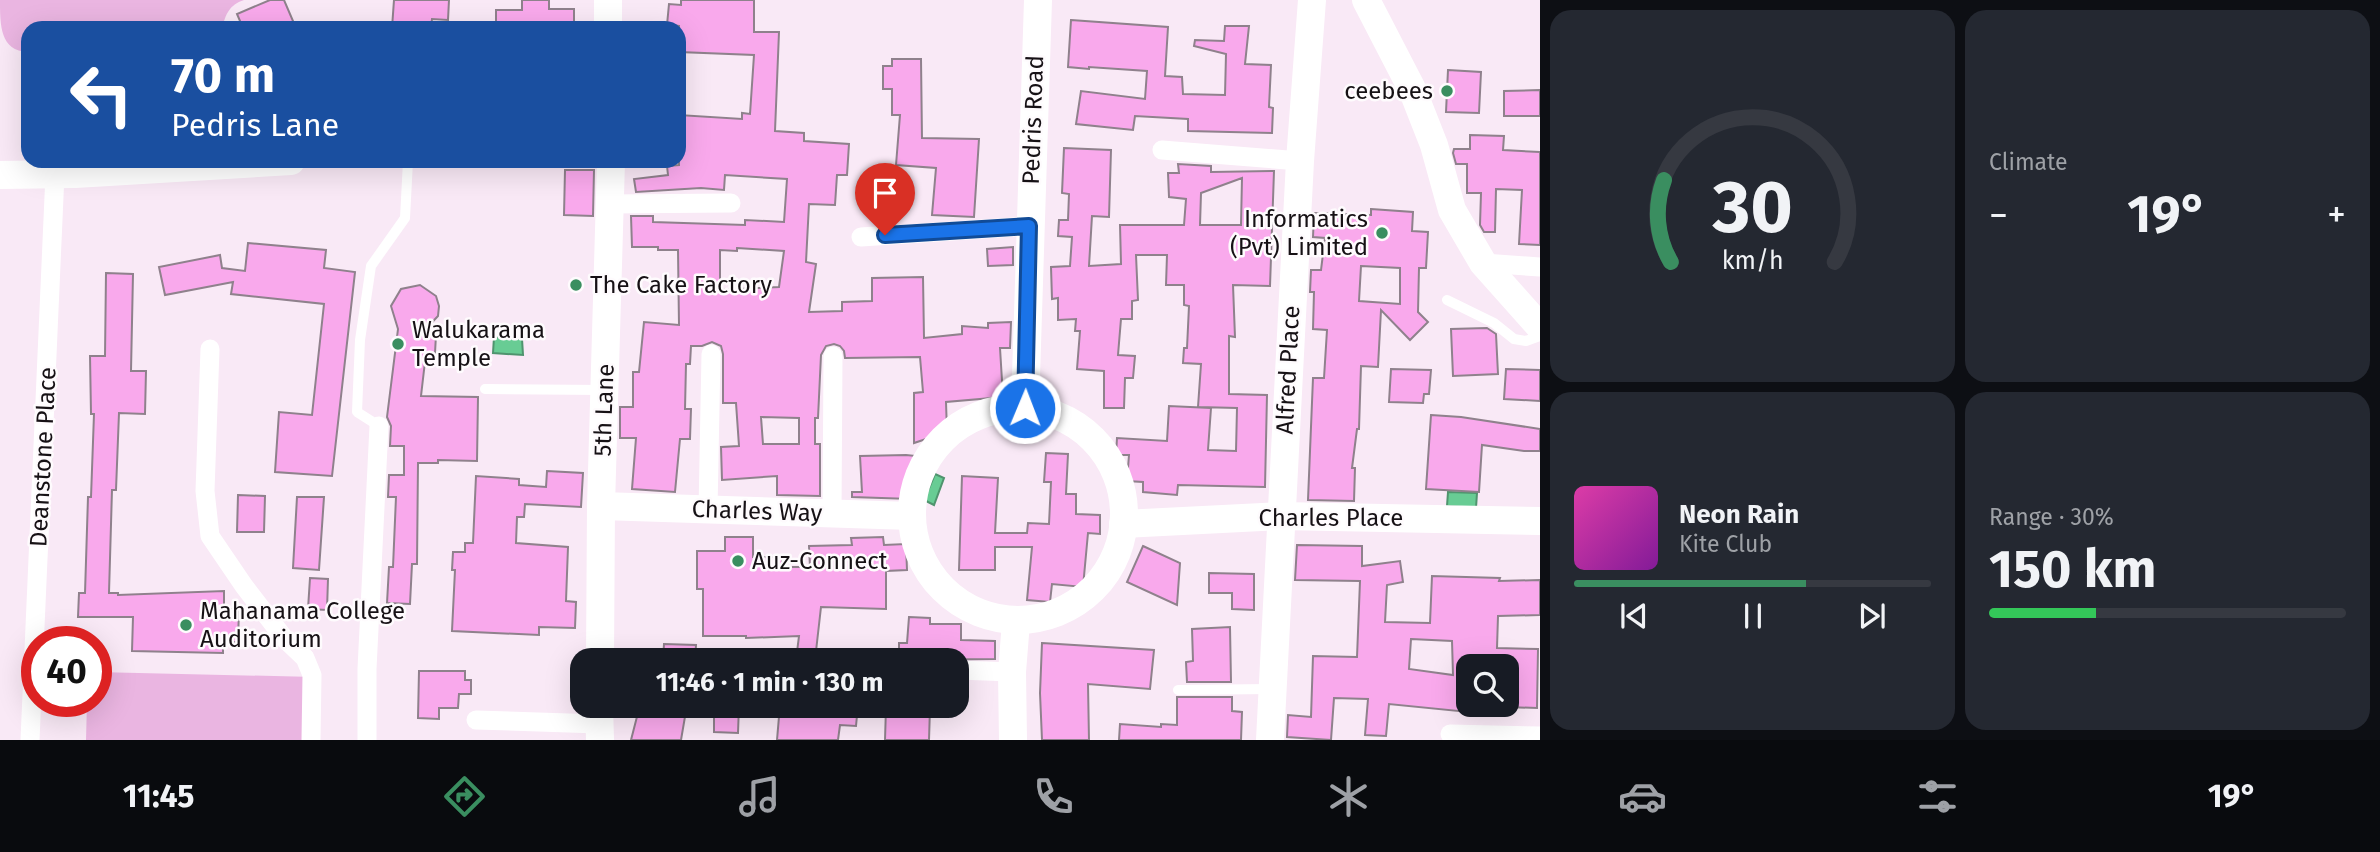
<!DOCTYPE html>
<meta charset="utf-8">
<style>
:root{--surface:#171b24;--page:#242831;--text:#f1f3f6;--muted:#9ea1a6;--line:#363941;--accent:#3a8e60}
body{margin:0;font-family:"Fira Sans",sans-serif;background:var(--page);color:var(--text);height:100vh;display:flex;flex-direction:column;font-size:26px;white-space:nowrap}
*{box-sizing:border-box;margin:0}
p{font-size:23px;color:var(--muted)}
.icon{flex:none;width:38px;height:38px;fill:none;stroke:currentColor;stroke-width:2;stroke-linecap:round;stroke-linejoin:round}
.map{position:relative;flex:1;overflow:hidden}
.panel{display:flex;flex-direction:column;gap:10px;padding:10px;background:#0d0f14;width:840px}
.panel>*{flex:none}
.top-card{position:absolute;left:21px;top:21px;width:665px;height:147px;border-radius:21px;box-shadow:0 7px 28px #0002;background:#1a4fa0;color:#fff;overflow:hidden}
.fabs{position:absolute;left:1456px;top:654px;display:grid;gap:14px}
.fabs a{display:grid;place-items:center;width:63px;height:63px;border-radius:14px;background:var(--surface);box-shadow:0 7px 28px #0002;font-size:35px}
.speed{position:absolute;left:21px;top:626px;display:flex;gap:14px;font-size:35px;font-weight:700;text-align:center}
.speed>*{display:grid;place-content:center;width:91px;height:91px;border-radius:50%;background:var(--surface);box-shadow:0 7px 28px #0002;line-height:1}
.speed .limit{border:10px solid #d22;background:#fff;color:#111}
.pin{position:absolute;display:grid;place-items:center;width:60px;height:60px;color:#fff;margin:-72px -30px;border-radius:50% 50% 50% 0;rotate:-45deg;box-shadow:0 0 7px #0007}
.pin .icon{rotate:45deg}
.me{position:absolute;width:77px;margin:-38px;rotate:1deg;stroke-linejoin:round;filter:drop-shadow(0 0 5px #0008)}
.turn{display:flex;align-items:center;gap:24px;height:147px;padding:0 35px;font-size:32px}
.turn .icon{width:91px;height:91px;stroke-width:2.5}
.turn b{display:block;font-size:49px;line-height:60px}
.big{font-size:52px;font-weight:700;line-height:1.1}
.panel .widget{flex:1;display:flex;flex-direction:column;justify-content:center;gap:10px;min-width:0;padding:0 24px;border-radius:21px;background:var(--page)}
.panel .dial{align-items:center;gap:0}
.dial svg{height:182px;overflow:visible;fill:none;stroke:var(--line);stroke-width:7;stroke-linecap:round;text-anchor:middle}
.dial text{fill:var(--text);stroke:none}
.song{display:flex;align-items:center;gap:21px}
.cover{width:84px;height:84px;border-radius:10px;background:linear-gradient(135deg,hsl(320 70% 55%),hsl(290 70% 35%))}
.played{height:7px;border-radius:4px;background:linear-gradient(90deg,var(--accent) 65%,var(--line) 65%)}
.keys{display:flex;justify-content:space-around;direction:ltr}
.heat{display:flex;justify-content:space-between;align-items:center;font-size:38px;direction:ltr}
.charge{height:10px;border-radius:5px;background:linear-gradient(90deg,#34c759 30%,var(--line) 0)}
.panel .tiles{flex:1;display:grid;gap:10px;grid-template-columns:repeat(2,1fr)}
.trip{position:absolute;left:570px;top:648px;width:399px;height:70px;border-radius:21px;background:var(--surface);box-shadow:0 7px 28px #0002;font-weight:700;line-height:70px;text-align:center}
.menu{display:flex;height:112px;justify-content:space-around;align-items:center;background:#090b0e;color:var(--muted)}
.menu .icon{width:49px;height:49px}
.menu .current{color:var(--accent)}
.menu b{font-size:32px;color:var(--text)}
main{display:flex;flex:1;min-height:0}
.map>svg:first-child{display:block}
</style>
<main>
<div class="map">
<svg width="1540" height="740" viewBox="0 0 1540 740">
<rect width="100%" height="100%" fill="#f9e9f6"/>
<!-- green -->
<g fill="#eab5e1">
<path d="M0,0H244C229,5 226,14 222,28H28V52C0,51 0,25 0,0Z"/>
<polygon points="96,672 315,677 313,740 86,740 87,702 96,702"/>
</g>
<!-- water -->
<g fill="#68cc94" stroke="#4f946e" stroke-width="2">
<polygon points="494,337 522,339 523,355 493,353"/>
<polygon points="935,474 944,478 934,505 924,500"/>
<polygon points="1448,492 1477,493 1476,508 1447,506"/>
</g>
<!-- building -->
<g fill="#f9a9ec" stroke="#8f818c" stroke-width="2" fill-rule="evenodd">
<polygon points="270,0 284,0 296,28 243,28 237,14"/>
<polygon points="394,0 449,0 448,20 432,19 431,28 392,28"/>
<polygon points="522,0 549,0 549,9 574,9 574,28 496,28 496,10 522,10"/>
<path d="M681,0H754V32H779L775,131L804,133V141L849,144L847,175H837L835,205L809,204L806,262L816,264L809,312L842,311V302L872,301V278L923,277L924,338L962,334V326L988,328V323L1011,322L1010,348H1000L1003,397L946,402L947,432L914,443V393L923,392L920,357L845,358L844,351L840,346L834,344L826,346L821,355L818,418H815V444H820V496L777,495V476L722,480L721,447L739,446L736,403H723V354L721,346L712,342L702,346H691L690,364H686L685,409H691L690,439H680L675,492L632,489L636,438H620V407H633V372H639L644,322L679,325L678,250H658V247H632L631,216H653V222L745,225V220L784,222L787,179L725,175L724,190L701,188L636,192L634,179L668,175L667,166L679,165V115L742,119V113L750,114L754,55L679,52V26L667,25L669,4L681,5ZM737,248L784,251L779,287L720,290V250L737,251ZM761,417L799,418V444H763Z"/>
<polygon points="1071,20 1168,27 1165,76 1182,77 1183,94 1225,95 1226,54 1194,46 1195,40 1224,41 1225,26 1249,26 1245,64 1271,65 1269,107 1273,108 1272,133 1188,131 1188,119 1135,116 1133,130 1076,124 1081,91 1145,99 1147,71 1089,67 1089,69 1068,67"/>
<polygon points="892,59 921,59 922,138 979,139 974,217 932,215 936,168 896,165 900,115 892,115 892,89 883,89 883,66 892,66"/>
<polygon points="1448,70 1481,72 1479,113 1446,112"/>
<polygon points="1540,90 1540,116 1504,116 1504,91"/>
<polygon points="1470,135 1504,136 1503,150 1540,152 1540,245 1519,244 1522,190 1496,189 1495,232 1484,232 1480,225 1481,193 1467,193 1467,164 1456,164 1453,153 1454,149 1470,149"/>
<path d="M1064,148L1111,150L1109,217L1092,216L1089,266L1121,264L1120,225H1184L1186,199L1169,197L1168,173H1179L1178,164L1211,166V172L1274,171L1270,286L1233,285L1235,337L1229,336V394L1267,395L1265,487L1178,485L1177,495L1143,492V482L1127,481L1129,455H1116L1117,438L1167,441L1169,406L1211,408L1208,450L1236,451L1237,408L1198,407L1201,364L1183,363L1184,348H1187L1189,306L1184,305V285H1166L1167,255H1136L1138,300L1132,301V319H1121L1118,355L1135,356L1133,378H1125L1124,408H1104V371L1077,369L1080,331H1075L1076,319L1058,320V298L1052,299L1051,267L1070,266L1072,237L1058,236L1059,220H1068L1069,194L1062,193ZM1242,178L1241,225H1200L1201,193Z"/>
<polygon points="565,170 594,170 593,216 564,215"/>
<path d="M1371,209L1413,212L1412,231L1428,232L1426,268H1419L1418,312L1428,322L1410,340L1381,310L1378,367L1361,366L1359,429H1357L1352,468H1355L1354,501L1308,500L1313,378H1324L1327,330L1313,329L1314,292H1310L1311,270H1321L1325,238L1313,237L1314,213L1371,215ZM1361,266L1400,268V304L1359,301Z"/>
<polygon points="248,243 326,250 324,268 355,272 332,476 275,472 279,412 312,415 324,304 231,294 233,282 165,295 159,267 220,255 222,268 245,271"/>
<polygon points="1013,247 1013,265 988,266 987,249"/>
<polygon points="106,273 133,274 131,371 146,371 145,414 119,413 116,490 112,490 109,593 118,593 118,595 224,591 224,609 239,609 238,642 223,642 223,653 132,651 133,617 78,617 79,593 85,593 88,497 91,497 94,414 91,414 90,356 105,356"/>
<polygon points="420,285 436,296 439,306 438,316 421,334 436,335 435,353 426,353 421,396 478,397 477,461 438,460 438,463 418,463 417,564 412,564 410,604 387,603 389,567 393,567 396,497 388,497 389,475 404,475 404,446 390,446 391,426 387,417 398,329 391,306 401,289"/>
<polygon points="1487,328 1496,334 1498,374 1453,376 1451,329"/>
<polygon points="1391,369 1431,370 1429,394 1424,394 1423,403 1389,402"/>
<polygon points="1506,369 1540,370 1540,401 1504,399"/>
<polygon points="1431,415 1461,417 1540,429 1540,451 1524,451 1482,445 1479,492 1426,489"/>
<polygon points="1046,453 1068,454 1066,494 1076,494 1076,514 1100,515 1100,534 1088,533 1083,587 1052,584 1050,602 1027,600 1032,547 995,547 995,570 959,570 962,476 998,478 995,533 1027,533 1028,523 1049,524 1051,482 1044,482"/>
<polygon points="906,455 926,457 915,481 911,499 852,497 852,492 862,492 860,456"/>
<polygon points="547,471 583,473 581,507 525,504 524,517 517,517 516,543 568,547 566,601 576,602 575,628 539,627 539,635 452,631 455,570 452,570 453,552 465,552 465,543 473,543 476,476 519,479 519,485 546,487"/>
<polygon points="238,495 265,496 264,532 237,532"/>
<polygon points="297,497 324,497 319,570 293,568"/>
<polygon points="725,537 753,537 753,557 782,557 782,567 810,567 809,546 852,545 851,538 883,537 884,545 906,544 907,570 886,571 886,609 821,607 815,660 796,660 799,636 746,638 746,636 703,636 703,589 697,589 697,551 725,551"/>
<path d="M1297,545L1362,546V566L1400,561L1403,582L1387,585L1385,622L1430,623L1432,576L1500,578L1499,581L1540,580V615L1498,616L1497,648L1538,649L1537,708L1507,707L1510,667H1468V712L1389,704L1386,736L1365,735L1368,699L1334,698L1331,740L1287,737L1288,715L1311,717L1313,656L1357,657L1360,581L1295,580ZM1411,639L1452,641L1453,675L1409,669Z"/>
<polygon points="1143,546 1180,563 1177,605 1127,582"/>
<polygon points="1209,573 1254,574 1254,610 1232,609 1232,593 1209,593"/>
<polygon points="310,578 328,579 327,610 308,609"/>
<polygon points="909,617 930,618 930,624 961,624 961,640 995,641 995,659 899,660 899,643 907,643"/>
<polygon points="1230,627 1231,682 1187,682 1186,662 1193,661 1192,629"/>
<polygon points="1042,643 1154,650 1150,689 1088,684 1089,740 1042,740 1040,693"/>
<polygon points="664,644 696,645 695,660 663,660"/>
<polygon points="419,671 465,671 465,680 471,680 471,694 459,694 458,708 439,708 439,719 418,718"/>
<polygon points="1177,697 1232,697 1232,711 1242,712 1241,740 1119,740 1120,724 1161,727 1161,724 1177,725"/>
<polygon points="640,705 687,705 681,740 631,740"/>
<polygon points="714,705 739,705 738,733 714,732"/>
<polygon points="780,705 858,705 856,726 840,725 838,740 777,740"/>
<polygon points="886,707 930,708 929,740 885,740"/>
</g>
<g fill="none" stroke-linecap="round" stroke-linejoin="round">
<!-- lane -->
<g stroke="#fff" stroke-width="10">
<polyline points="1447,300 1494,323 1514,339 1526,341 1540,336"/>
<polyline points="485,389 604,390"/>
<polyline points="379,426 357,412 360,340 371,266 405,218 408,161"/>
<polyline points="1178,690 1271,689"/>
</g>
<!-- street -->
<g stroke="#fff" stroke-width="19">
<polyline points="1162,150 1300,161"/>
<polyline points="610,204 731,203"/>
<polyline points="861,237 1029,226"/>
<polyline points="1483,263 1540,267"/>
<polyline points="210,349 205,491 210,536 244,586 284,638 305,658 312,675 311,740"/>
<polyline points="708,510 711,354"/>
<polyline points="832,514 833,356"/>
<polyline points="957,670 1012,672"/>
<polyline points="476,720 599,724"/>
<polyline points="1450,734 1540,736"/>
<polyline points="30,740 55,174"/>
<polyline points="367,740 367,669 379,426"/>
</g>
<!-- secondary -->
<g stroke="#fff" stroke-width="28">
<polyline points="608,0 608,28"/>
<polyline points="1366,0 1412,89 1434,145 1452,210 1483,263 1540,327"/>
<polyline points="0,175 75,174 291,161"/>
<polyline points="1025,408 1038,0"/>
<circle cx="1018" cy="514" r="106"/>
<polyline points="601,506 912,516"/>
<polyline points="1123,524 1280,516 1540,521"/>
<polyline points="600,660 601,506 611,161"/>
<polyline points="599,705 600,740"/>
<polyline points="1013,740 1012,672 1016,622"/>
<polyline points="1270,740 1300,161 1312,0"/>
</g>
</g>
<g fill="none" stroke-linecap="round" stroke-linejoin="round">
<!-- route casing -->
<g stroke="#114b97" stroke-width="18">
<polyline id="route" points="885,235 1029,226 1025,408"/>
</g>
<!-- route -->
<use href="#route" stroke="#1a73e8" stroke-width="12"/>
</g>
<!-- markers -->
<g fill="#3a8e60" stroke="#fefbfd" stroke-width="2.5">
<circle cx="1447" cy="91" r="7"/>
<circle cx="1382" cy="233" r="7"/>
<circle cx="576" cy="285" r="7"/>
<circle cx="398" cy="344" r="7"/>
<circle cx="738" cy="561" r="7"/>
<circle cx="186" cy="625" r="7"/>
</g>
<g text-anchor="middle" stroke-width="5" stroke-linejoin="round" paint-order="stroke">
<!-- poi labels -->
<g font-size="24" fill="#161115" stroke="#fefbfd" text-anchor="start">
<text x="1433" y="99" text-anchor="end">ceebees</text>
<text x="1368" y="227" text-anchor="end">Informatics<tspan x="1368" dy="28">(Pvt) Limited</tspan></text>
<text x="590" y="293">The Cake Factory</text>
<text x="412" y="338">Walukarama<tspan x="412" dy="28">Temple</tspan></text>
<text x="752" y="569">Auz-Connect</text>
<text x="200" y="619">Mahanama College<tspan x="200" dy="28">Auditorium</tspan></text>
</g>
<!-- street labels -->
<g font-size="24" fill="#161115" stroke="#fefbfd">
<text transform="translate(1033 120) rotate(-88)" y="8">Pedris Road</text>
<text transform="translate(1288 370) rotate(-87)" y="8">Alfred Place</text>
<text transform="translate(604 410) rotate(-88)" y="8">5th Lane</text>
<text transform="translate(43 457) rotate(-87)" y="8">Deanstone Place</text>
<text transform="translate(757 511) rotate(2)" y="8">Charles Way</text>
<text x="1331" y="526">Charles Place</text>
</g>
</g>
</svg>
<div class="fabs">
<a><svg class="icon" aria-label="search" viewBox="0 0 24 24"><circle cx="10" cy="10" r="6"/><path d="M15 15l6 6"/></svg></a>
</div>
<div class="speed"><div class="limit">40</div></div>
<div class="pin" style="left:885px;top:235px;background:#d93025"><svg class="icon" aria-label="arrive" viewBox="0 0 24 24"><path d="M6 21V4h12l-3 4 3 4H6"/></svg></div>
<svg class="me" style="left:1025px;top:408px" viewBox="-20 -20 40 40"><circle r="17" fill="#1a73e8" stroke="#fff" stroke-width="3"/><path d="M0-11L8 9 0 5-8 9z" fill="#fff"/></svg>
<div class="trip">11:46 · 1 min · 130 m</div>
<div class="top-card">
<div class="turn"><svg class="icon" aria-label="left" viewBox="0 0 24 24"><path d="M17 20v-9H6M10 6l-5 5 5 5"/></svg><div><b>70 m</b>Pedris Lane</div></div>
</div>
</div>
<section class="panel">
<div class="tiles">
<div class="widget dial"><svg viewBox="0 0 100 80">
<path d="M14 69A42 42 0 1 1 86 69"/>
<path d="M14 69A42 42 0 0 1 11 33" stroke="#3a8e60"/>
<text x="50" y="56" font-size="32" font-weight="700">30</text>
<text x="50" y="72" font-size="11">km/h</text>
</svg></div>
<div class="widget"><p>Climate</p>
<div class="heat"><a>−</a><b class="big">19°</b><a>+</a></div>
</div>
<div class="widget">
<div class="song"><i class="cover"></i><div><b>Neon Rain</b><p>Kite Club</p></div></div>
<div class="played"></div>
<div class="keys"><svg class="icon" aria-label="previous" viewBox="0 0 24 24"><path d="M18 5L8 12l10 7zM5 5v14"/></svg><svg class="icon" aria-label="pause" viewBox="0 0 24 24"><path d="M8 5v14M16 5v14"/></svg><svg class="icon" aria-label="next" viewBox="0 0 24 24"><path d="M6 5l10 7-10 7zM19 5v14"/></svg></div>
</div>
<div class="widget"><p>Range · 30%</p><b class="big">150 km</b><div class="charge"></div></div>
</div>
</section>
</main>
<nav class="menu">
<b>11:45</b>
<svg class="icon current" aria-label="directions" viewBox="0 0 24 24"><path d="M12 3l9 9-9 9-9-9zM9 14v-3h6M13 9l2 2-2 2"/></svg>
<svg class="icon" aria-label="music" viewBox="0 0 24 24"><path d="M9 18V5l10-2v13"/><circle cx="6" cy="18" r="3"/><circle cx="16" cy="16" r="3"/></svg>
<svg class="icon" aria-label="phone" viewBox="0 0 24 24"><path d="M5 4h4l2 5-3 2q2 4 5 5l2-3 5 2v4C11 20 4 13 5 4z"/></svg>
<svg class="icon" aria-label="climate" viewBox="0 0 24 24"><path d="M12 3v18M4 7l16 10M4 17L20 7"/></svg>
<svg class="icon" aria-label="car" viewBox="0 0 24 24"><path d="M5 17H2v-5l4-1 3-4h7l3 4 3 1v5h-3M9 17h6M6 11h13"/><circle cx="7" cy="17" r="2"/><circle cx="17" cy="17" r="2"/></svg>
<svg class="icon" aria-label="filters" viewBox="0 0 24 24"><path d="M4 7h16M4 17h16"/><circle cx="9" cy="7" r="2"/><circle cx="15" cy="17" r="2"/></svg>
<b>19°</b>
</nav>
